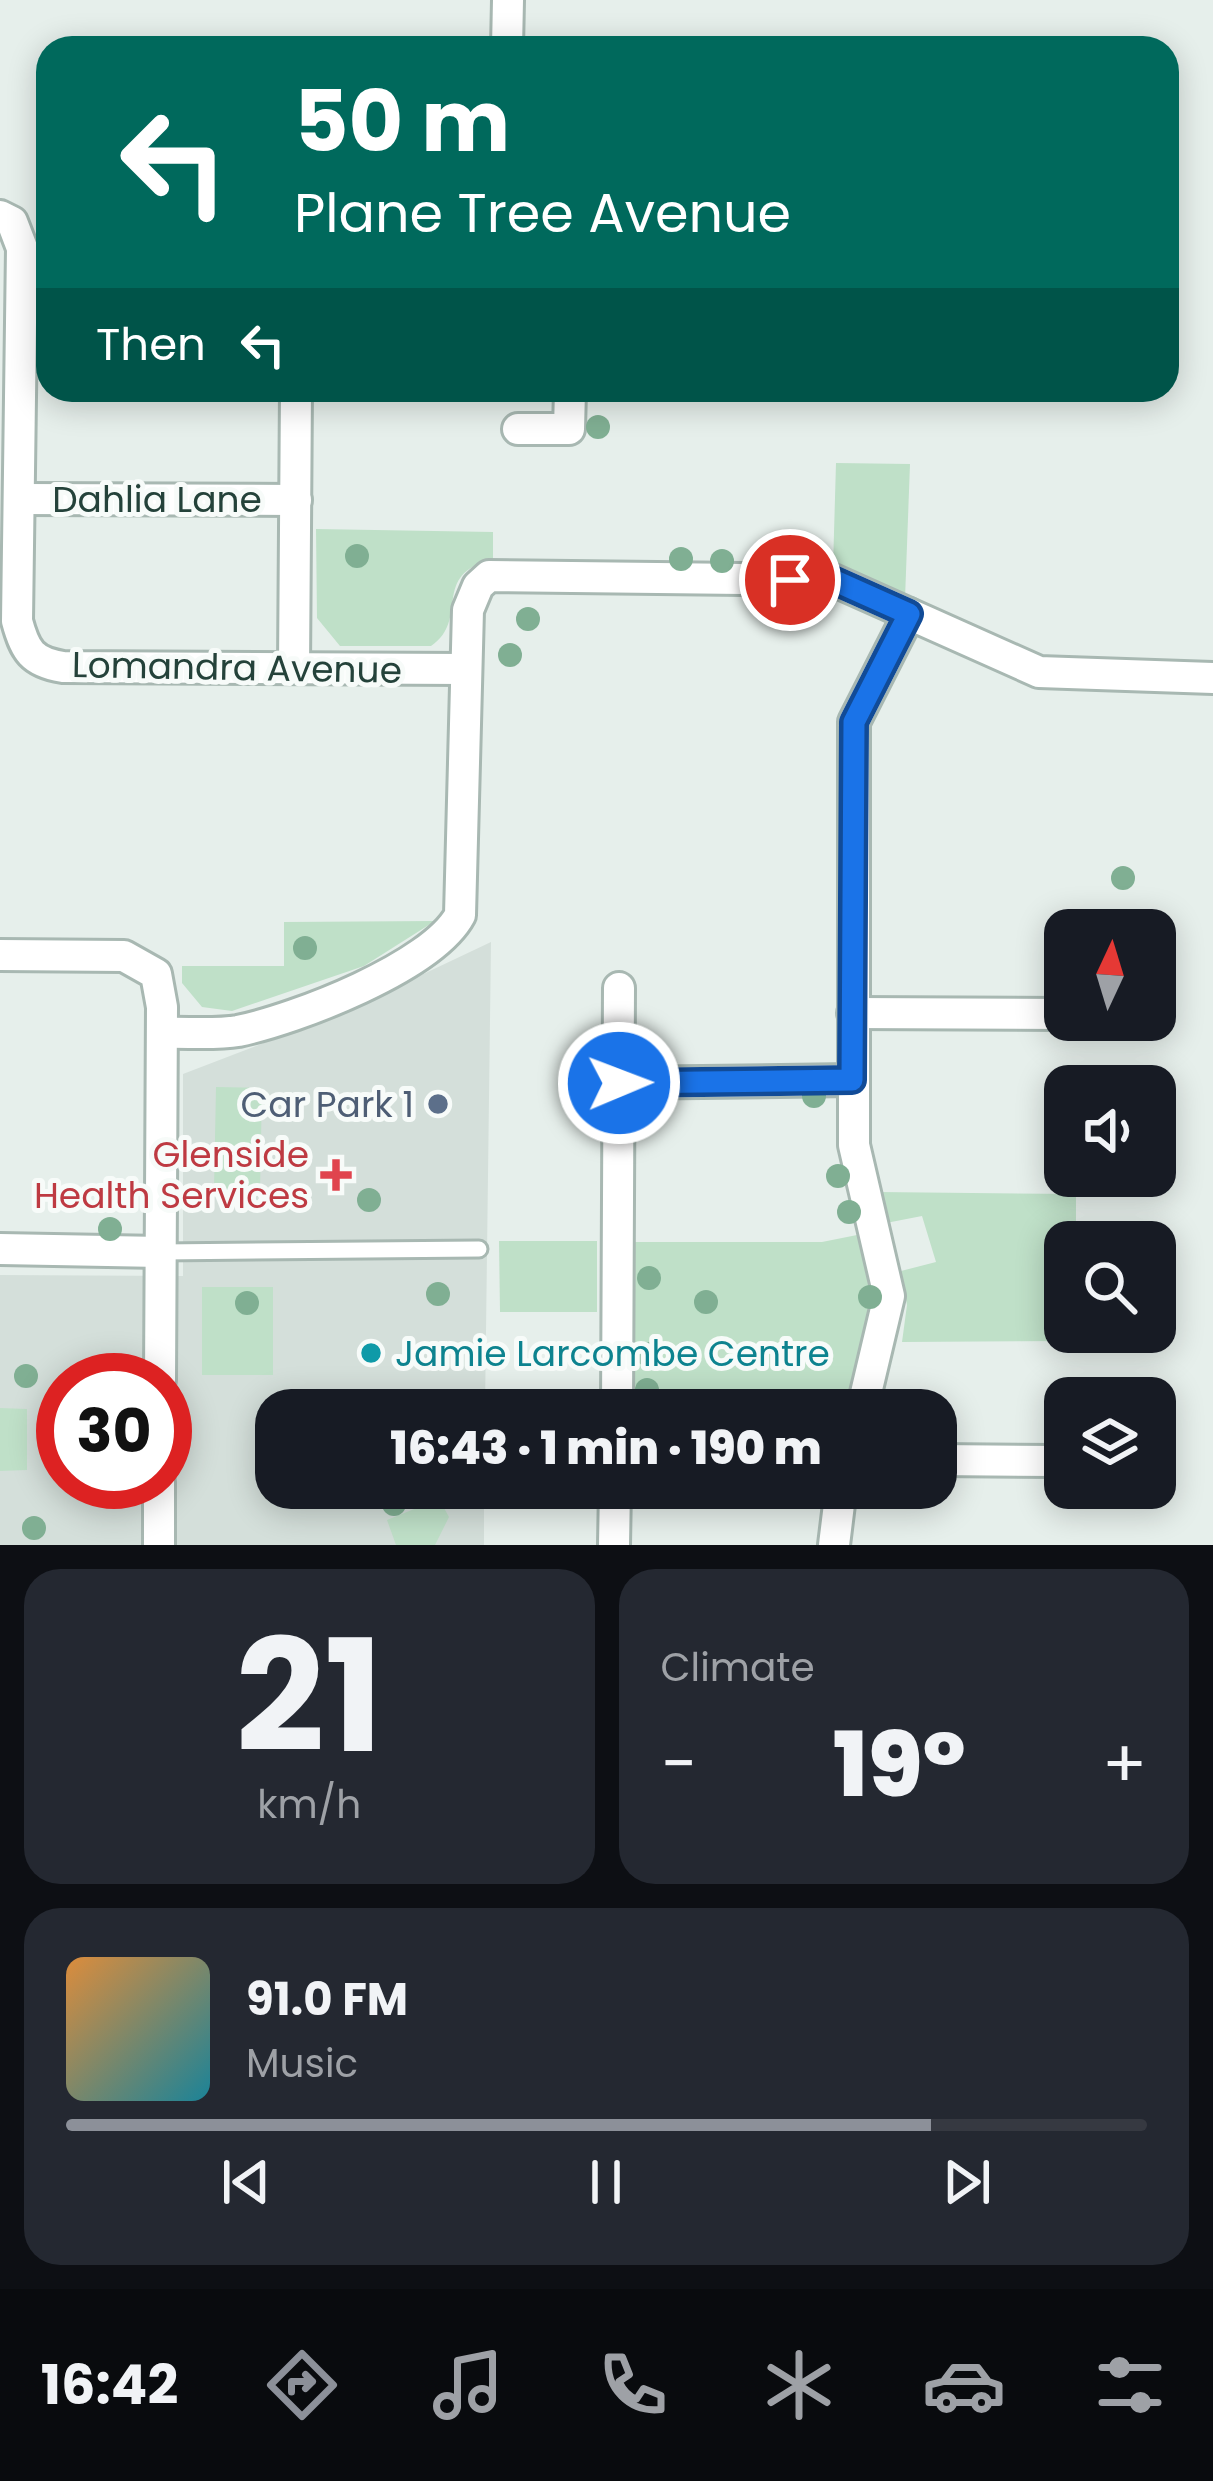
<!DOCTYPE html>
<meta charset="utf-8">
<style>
:root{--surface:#171b24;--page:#242831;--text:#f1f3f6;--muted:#9ea1a6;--line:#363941;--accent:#8c9099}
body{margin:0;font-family:Poppins,sans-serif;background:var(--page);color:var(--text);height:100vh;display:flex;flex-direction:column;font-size:45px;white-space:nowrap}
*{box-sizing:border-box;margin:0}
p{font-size:39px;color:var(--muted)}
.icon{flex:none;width:66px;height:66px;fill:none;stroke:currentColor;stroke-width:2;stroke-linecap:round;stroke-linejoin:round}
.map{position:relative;height:1545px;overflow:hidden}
.sheet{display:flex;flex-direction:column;gap:24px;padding:24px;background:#0d0f14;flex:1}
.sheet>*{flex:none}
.banner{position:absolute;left:36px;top:36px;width:1143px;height:366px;border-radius:36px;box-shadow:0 6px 30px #0003;background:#00695c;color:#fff;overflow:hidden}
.needle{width:78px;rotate:4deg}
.fabs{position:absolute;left:1044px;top:909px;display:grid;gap:24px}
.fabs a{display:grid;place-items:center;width:132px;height:132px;border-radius:24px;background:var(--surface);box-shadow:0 6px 30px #0003;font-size:60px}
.speed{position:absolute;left:36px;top:1353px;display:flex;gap:24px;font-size:60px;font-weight:700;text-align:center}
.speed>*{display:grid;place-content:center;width:156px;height:156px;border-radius:50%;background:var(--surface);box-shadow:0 6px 30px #0003;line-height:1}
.speed .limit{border:18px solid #d22;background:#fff;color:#111}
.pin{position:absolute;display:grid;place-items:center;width:102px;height:102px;color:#fff;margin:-51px;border:6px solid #fff;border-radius:50%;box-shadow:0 3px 12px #0007}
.me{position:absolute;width:132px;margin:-66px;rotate:89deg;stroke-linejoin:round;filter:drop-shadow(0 0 9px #0008)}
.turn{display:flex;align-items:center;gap:42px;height:252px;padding:0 60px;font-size:54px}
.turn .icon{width:156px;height:156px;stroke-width:2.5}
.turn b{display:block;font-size:84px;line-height:102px}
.then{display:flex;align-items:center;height:114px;padding:0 60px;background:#0003;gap:24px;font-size:45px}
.big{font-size:90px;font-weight:800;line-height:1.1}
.sheet .card{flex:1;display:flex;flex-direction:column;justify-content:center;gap:18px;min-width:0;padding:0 42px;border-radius:36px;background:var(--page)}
.sheet .dial{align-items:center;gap:0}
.dial b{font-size:156px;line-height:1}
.song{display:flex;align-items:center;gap:36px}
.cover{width:144px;height:144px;border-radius:18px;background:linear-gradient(135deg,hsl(30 70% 55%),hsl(190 70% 35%))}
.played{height:12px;border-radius:6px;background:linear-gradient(90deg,var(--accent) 80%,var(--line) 80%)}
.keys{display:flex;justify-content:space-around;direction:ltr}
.heat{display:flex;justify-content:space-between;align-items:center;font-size:66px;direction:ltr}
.sheet .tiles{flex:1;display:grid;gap:24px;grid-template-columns:1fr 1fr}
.card:last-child{grid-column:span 2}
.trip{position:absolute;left:255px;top:1389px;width:702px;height:120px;border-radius:36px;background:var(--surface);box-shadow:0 6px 30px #0003;font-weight:800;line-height:120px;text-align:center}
.tabs{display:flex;height:192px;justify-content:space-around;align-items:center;background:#090b0e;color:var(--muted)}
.tabs .icon{width:84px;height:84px}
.tabs .active{color:var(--accent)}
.tabs b{font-size:54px;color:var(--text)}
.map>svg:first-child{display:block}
</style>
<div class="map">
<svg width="1213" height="1545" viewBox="0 0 1213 1545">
<rect width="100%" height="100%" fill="#e6efeb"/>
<!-- built -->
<path fill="#d4dfda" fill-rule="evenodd" d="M491,942L485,1410H276V1488H484V1545H0V1275L183,1276V1074L339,1014ZM63,1380H165V1482H63Z"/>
<!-- green -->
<g fill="#bfe0c8">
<polygon points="836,463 910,464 905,599 833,568"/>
<path d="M316,529L493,532V559C429,575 471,619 431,646H340L317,618Z"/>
<polygon points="435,921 364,966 232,1011 202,1007 182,983 182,966 284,966 284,922"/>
<polygon points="216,1087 262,1088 260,1191 214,1190"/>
<polygon points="878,1192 1076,1194 1076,1242 1065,1242 1065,1332 1076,1332 1076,1341 902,1342 907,1305 901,1271 936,1262 922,1216 886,1223"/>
<polygon points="862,1234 879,1299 849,1410 634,1409 632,1242 822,1242"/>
<polygon points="499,1241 597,1241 597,1312 500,1312"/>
<rect x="202" y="1287" width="71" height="88"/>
<polygon points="0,1408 27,1409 27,1470 0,1471"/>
<polygon points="667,1488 828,1488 823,1508 667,1507"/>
<polygon points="439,1499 449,1517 435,1545 396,1545 387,1520"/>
</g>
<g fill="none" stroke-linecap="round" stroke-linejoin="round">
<!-- service casing -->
<g stroke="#a8b8b2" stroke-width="21">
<polyline id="service" points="161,1252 479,1249"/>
</g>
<!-- minor casing -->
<g stroke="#a8b8b2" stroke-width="36">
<g id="minor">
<polyline points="507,48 508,0"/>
<path d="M0,216L12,222L22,248L17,621C25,651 32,662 63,667L466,669"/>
<polyline points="518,429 569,429 570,390"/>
<polyline points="19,499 296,500"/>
<polyline points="294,668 296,390"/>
<polyline points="0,955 124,956 156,974 162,1007 160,1380"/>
<polyline points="853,1013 1065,1014"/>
<path d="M162,1033C186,1032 214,1035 238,1031C296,1019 432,967 460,915L468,610L478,586L489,576L833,580L1039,672L1213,678"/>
<polyline points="619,1083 852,1080"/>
<polyline points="0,1249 161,1252"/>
<polyline points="617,1410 619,988"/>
<polyline points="862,1410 889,1296 854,1145 854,722 909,614"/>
<polyline points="936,1460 1056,1461"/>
<polyline points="159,1545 159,1482"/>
<polyline points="614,1545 615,1488"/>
<polyline points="834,1545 841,1488"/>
</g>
</g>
<!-- service -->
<use href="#service" stroke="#fff" stroke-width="15"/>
<!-- minor -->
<use href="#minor" stroke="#fff" stroke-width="30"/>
</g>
<!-- trees -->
<g fill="#80af93">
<circle cx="598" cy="427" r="12"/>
<circle cx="357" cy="556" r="12"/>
<circle cx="681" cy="559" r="12"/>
<circle cx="722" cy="561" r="12"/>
<circle cx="761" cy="564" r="12"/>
<circle cx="805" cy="564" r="12"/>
<circle cx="528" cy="619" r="12"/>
<circle cx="510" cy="655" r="12"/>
<circle cx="1123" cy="878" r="12"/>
<circle cx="305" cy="948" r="12"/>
<circle cx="814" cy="1096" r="12"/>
<circle cx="838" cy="1176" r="12"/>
<circle cx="369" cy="1200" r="12"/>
<circle cx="849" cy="1212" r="12"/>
<circle cx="110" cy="1229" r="12"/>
<circle cx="649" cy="1278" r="12"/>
<circle cx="438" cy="1294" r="12"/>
<circle cx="870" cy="1297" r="12"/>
<circle cx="706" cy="1302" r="12"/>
<circle cx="247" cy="1303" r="12"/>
<circle cx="686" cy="1353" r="12"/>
<circle cx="647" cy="1354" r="12"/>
<circle cx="26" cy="1376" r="12"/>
<circle cx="647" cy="1390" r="12"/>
<circle cx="394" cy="1504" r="12"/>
<circle cx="34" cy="1528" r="12"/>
</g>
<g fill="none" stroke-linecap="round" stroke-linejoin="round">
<!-- route casing -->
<g stroke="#114b97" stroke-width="30">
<polyline id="route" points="619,1083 852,1080 854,722 909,614 833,580 790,580"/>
</g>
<!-- route -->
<use href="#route" stroke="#1a73e8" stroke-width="21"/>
</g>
<!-- markers -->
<circle fill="#5c6f8a" stroke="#f7fbf9" stroke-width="4.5" cx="438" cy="1104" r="12"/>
<path fill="#e0444e" stroke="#f7fbf9" stroke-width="4.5" d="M330 1157h12v12h12v12h-12v12h-12v-12h-12v-12h12z"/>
<circle fill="#0f9aa8" stroke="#f7fbf9" stroke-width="4.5" cx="371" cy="1353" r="12"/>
<g text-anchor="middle" stroke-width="10" stroke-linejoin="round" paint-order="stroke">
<!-- street labels -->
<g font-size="36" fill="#24423a" stroke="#f7fbf9">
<text x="157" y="512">Dahlia Lane</text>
<text transform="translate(237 667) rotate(1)" y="13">Lomandra Avenue</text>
</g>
<!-- service labels -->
<g font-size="36" fill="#4e5e75" stroke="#f7fbf9" text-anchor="end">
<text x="414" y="1117">Car Park 1</text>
</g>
<!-- health labels -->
<g font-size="36" fill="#be3a42" stroke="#f7fbf9" text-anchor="end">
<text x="309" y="1167">Glenside<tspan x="309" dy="41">Health Services</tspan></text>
</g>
<!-- culture labels -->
<g font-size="36" fill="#0d838f" stroke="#f7fbf9" text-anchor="start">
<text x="395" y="1366">Jamie Larcombe Centre</text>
</g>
</g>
</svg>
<div class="fabs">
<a><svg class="needle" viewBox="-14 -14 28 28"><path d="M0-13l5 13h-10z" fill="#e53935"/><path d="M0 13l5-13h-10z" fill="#9ea1a6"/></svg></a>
<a><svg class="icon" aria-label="sound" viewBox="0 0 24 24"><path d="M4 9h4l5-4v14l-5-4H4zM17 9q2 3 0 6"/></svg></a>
<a><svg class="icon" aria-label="search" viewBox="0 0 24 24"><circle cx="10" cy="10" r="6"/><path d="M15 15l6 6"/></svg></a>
<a><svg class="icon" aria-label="layers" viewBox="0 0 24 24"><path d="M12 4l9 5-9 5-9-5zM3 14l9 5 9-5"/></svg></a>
</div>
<div class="speed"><div class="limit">30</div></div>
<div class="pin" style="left:790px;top:580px;background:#d93025"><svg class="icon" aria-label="arrive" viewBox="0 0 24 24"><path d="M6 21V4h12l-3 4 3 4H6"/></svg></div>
<svg class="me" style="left:619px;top:1083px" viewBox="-20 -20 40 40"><circle r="17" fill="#1a73e8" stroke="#fff" stroke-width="3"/><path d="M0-11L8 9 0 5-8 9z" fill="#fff"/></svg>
<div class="trip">16:43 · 1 min · 190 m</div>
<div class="banner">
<div class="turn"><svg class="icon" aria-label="left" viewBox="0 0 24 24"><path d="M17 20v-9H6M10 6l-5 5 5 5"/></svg><div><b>50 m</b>Plane Tree Avenue</div></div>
<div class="then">Then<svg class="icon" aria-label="left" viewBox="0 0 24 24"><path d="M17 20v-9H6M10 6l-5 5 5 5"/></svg></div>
</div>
</div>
<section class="sheet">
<div class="tiles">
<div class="card dial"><b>21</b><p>km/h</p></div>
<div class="card"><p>Climate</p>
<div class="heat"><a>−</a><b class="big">19°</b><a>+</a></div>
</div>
<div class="card">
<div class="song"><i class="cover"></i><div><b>91.0 FM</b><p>Music</p></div></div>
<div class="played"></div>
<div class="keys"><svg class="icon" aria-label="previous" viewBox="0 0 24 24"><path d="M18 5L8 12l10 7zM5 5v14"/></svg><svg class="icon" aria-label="pause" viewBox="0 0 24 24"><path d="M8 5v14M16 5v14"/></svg><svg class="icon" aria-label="next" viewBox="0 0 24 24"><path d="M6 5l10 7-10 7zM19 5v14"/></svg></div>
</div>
</div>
</section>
<nav class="tabs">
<b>16:42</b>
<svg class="icon active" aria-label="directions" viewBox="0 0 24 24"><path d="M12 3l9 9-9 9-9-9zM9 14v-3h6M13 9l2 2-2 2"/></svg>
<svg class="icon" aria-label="music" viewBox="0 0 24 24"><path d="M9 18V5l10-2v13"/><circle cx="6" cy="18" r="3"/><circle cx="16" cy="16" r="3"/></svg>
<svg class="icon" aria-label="phone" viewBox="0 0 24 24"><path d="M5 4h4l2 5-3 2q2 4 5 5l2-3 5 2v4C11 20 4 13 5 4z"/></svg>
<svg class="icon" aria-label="climate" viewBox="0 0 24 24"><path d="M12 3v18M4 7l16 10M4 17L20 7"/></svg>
<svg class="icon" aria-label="car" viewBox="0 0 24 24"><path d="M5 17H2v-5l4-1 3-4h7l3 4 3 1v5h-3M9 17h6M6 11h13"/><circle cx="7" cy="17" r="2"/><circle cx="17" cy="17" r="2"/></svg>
<svg class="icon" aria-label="filters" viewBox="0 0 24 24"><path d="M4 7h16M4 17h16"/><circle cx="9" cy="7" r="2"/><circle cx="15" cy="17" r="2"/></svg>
</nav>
